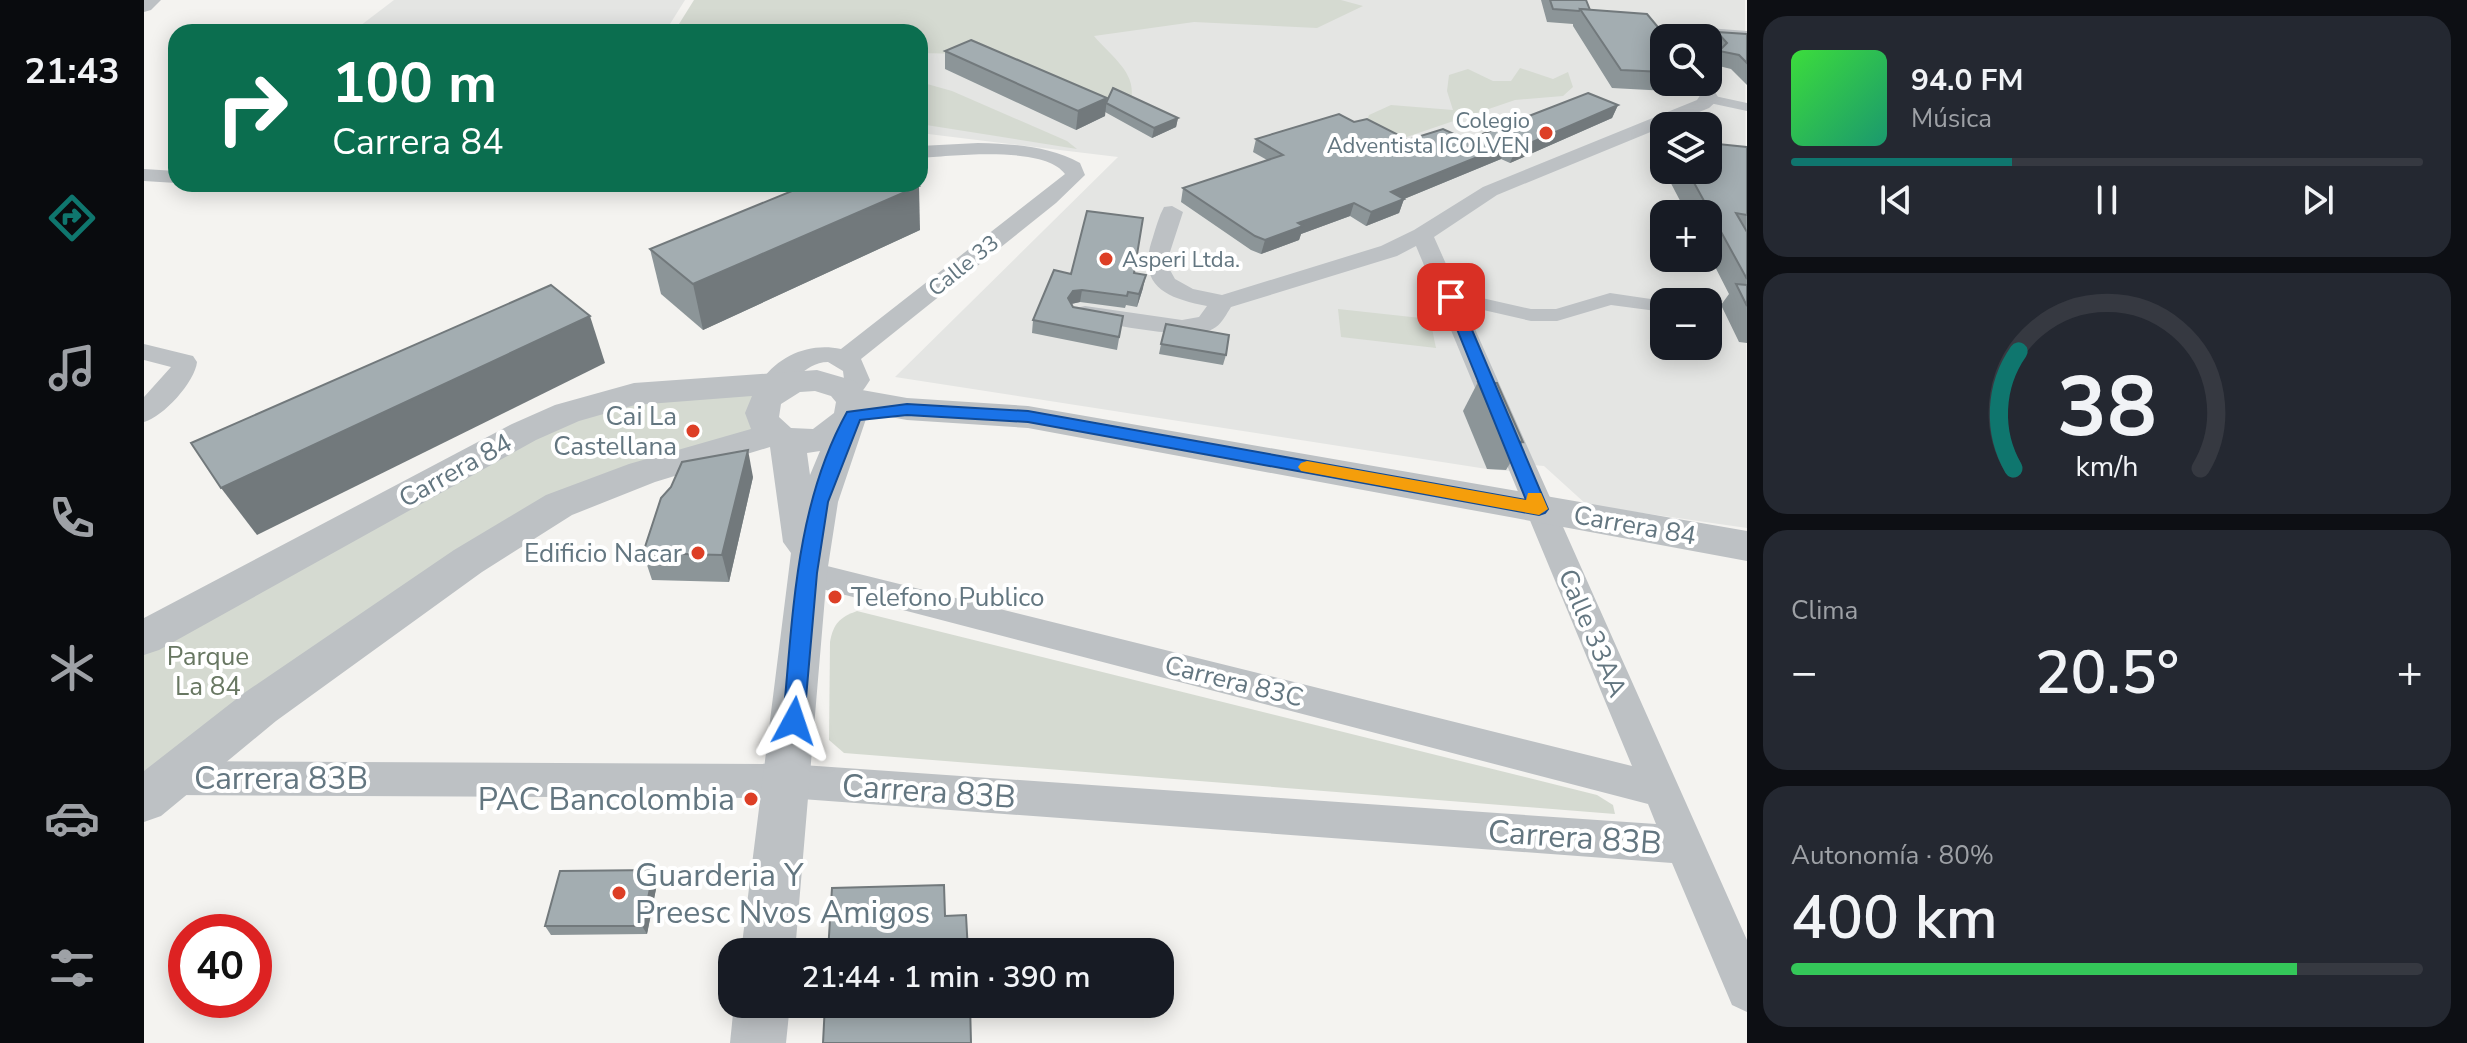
<!DOCTYPE html>
<html lang="es">
<meta charset="utf-8">
<style>
:root{--surface:#171b24;--page:#242831;--text:#f1f3f6;--muted:#9ea1a6;--line:#363941;--accent:#0f766e}
body{margin:0;font-family:"Nunito Sans",sans-serif;background:var(--page);color:var(--text);height:100vh;display:flex;flex-direction:column;font-size:30px;white-space:nowrap}
*{box-sizing:border-box;margin:0}
p{font-size:26px;color:var(--muted)}
.icon{flex:none;width:44px;height:44px;fill:none;stroke:currentColor;stroke-width:2;stroke-linecap:round;stroke-linejoin:round}
.map{position:relative;flex:1;overflow:hidden}
.panel{display:flex;flex-direction:column;gap:16px;padding:16px;background:#0d0f14;width:720px}
.panel>*{flex:none}
.top-card{position:absolute;left:24px;top:24px;width:760px;height:168px;border-radius:24px;box-shadow:0 4px 20px #0003;background:#0b6e4f;color:#fff;overflow:hidden}
.buttons{position:absolute;left:1506px;top:24px;display:grid;gap:16px}
.buttons a{display:grid;place-items:center;width:72px;height:72px;border-radius:16px;background:var(--surface);box-shadow:0 4px 20px #0003;font-size:40px}
.speed{position:absolute;left:24px;top:914px;display:flex;gap:16px;font-size:40px;font-weight:700;text-align:center}
.speed>*{display:grid;place-content:center;width:104px;height:104px;border-radius:50%;background:var(--surface);box-shadow:0 4px 20px #0003;line-height:1}
.speed .limit{border:12px solid #d22;background:#fff;color:#111}
.pin{position:absolute;display:grid;place-items:center;width:68px;height:68px;color:#fff;margin:-34px;border-radius:16px;box-shadow:0 4px 12px #0006}
.me{position:absolute;width:88px;margin:-44px;rotate:5deg;stroke-linejoin:round;filter:drop-shadow(0 0 6px #0008)}
.turn{display:flex;align-items:center;gap:28px;height:168px;padding:0 32px;font-size:36px}
.turn .icon{width:104px;height:104px;stroke-width:2.5}
.turn b{display:block;font-size:56px;line-height:68px}
.big{font-size:60px;font-weight:600;line-height:1.1}
.panel .widget{flex:1;display:flex;flex-direction:column;justify-content:center;gap:12px;min-width:0;padding:0 28px;border-radius:24px;background:var(--page)}
.panel .dial{align-items:center;gap:0}
.dial svg{height:208px;overflow:visible;fill:none;stroke:var(--line);stroke-width:7;stroke-linecap:round;text-anchor:middle}
.dial text{fill:var(--text);stroke:none}
.song{display:flex;align-items:center;gap:24px}
.cover{width:96px;height:96px;border-radius:12px;background:linear-gradient(135deg,hsl(120 70% 55%),hsl(160 70% 35%))}
.played{height:8px;border-radius:4px;background:linear-gradient(90deg,var(--accent) 35%,var(--line) 35%)}
.keys{display:flex;justify-content:space-around;direction:ltr}
.heat{display:flex;justify-content:space-between;align-items:center;font-size:44px;direction:ltr}
.charge{height:12px;border-radius:6px;background:linear-gradient(90deg,#34c759 80%,var(--line) 0)}
.trip{position:absolute;left:574px;top:938px;width:456px;height:80px;border-radius:24px;background:var(--surface);box-shadow:0 4px 20px #0003;font-weight:600;line-height:80px;text-align:center}
main{display:flex;flex:1;min-height:0}
.dock{display:flex;flex-direction:column;width:144px;justify-content:space-around;align-items:center;background:#090b0e;color:var(--muted)}
.dock .icon{width:56px;height:56px}
.dock .on{color:var(--accent)}
.dock b{font-size:36px;color:var(--text)}
.map>svg:first-child{display:block}
</style>
<main>
<nav class="dock">
<b>21:43</b>
<svg class="icon on" aria-label="directions" viewBox="0 0 24 24"><path d="M12 3l9 9-9 9-9-9zM9 14v-3h6M13 9l2 2-2 2"/></svg>
<svg class="icon" aria-label="music" viewBox="0 0 24 24"><path d="M9 18V5l10-2v13"/><circle cx="6" cy="18" r="3"/><circle cx="16" cy="16" r="3"/></svg>
<svg class="icon" aria-label="phone" viewBox="0 0 24 24"><path d="M5 4h4l2 5-3 2q2 4 5 5l2-3 5 2v4C11 20 4 13 5 4z"/></svg>
<svg class="icon" aria-label="climate" viewBox="0 0 24 24"><path d="M12 3v18M4 7l16 10M4 17L20 7"/></svg>
<svg class="icon" aria-label="car" viewBox="0 0 24 24"><path d="M5 17H2v-5l4-1 3-4h7l3 4 3 1v5h-3M9 17h6M6 11h13"/><circle cx="7" cy="17" r="2"/><circle cx="17" cy="17" r="2"/></svg>
<svg class="icon" aria-label="filters" viewBox="0 0 24 24"><path d="M4 7h16M4 17h16"/><circle cx="9" cy="7" r="2"/><circle cx="15" cy="17" r="2"/></svg>
</nav>
<div class="map">
<svg width="1603" height="1043" viewBox="0 0 1603 1043">
<rect width="100%" height="100%" fill="#f4f3f0"/>
<!-- built -->
<g fill="#e4e5e3" fill-rule="evenodd">
<polygon points="250,0 541,0 521,32 208,32"/>
<path d="M931,0H1601L1603,528L1443,505L1400,466L1364,463L1366,471L1343,469L751,377L974,157L776,133V33ZM1520,38H1564V82H1520ZM1520,126H1564V170H1520ZM1520,214H1564V258H1520ZM1520,302H1564V346H1520Z"/>
</g>
<!-- green -->
<g fill="#d5dad1">
<path d="M550,0H1197L1219,6L1173,28L1050,22L950,36C970,60 1002,78 981,114L821,54L776,53V32H530Z"/>
<polygon points="1376,68 1409,79 1424,72 1429,87 1419,96 1371,100 1251,141 1220,129 1225,115 1247,105 1309,110 1303,91 1305,75 1324,69 1349,81 1367,81"/>
<polygon points="776,82 808,91 923,141 933,149 776,124"/>
<polygon points="1194,309 1286,319 1292,348 1197,337"/>
<polygon points="630,391 629,434 415,505 0,801 0,638 453,403"/>
<path d="M713,611L1453,795L1469,805L1471,814L700,753L685,740L686,642C689,624 696,617 713,611Z"/>
</g>
<g fill="none" stroke-linecap="round" stroke-linejoin="round">
<!-- pedestrian -->
<g fill="#bdc1c4" fill-rule="evenodd">
<polygon points="1566,95 1603,103 1603,111 1561,102 1559,99"/>
<polygon points="1307,291 1387,309 1412,309 1466,293 1527,302 1520,302 1520,312 1467,305 1413,321 1387,321 1300,301 1298,297 1300,293"/>
<polygon points="1569,295 1579,301 1564,309 1564,302 1555,302"/>
</g>
<!-- minor -->
<g fill="#bdc1c4" fill-rule="evenodd">
<polygon points="1525,25 1603,31 1603,41 1529,35 1531,38 1520,38 1520,42 1517,41 1511,32"/>
<path d="M1564,79L1575,99L1565,108L1353,195L1290,237L1603,940V1012L1588,1005L1528,863L644,798L28,795L15,790L9,778L15,766L28,761L644,764L1512,824L1504,804L663,585L652,582L647,573L652,564L663,561L1488,766L1272,246L1253,256L1087,307C1083,313 1078,323 1072,327C1052,343 968,324 941,320L932,318L929,313L932,308L941,306L1038,320L1055,317L1063,306C1021,298 992,285 1009,237C1012,227 1015,216 1020,207L1028,206L1039,212L1025,255L1026,270L1031,279L1049,289L1078,295L1237,246L1270,230L1339,187L1553,100L1557,94L1548,82H1564Z"/>
<path d="M834,143C870,144 904,146 936,163L941,175L912,203L717,359L726,380C717,394 712,403 695,398L691,392L700,379L699,371L684,362C656,362 645,397 619,390L615,384C633,356 665,342 697,349L921,174C901,145 808,156 776,158V146Z"/>
<polygon points="0,169 32,171 32,183 0,181"/>
<path d="M0,344L49,356L53,362C51,382 19,417 0,422V397L27,367L0,360Z"/>
</g>
<!-- tertiary -->
<g fill="#bdc1c4" fill-rule="evenodd">
<polygon points="0,0 17,0 7,10 0,12"/>
<path d="M673,370L711,381L718,390L763,398L884,406L1603,531V561L884,428L763,420L724,413L694,502L683,573L651,952H597L647,553L639,542L626,447L511,482L428,515L338,572L132,721L17,816L0,822V771L100,693L310,550L402,495L485,464L607,429L601,413L608,396L491,405L435,421L392,440L15,650L0,655V618L368,424L411,405L490,383ZM671,391L687,396L692,402L690,413L669,429L647,428L635,417L637,404L656,392ZM676,451L666,475L663,453Z"/>
<polygon points="590,1004 646,1004 642,1043 586,1043"/>
</g>
</g>
<!-- wall -->
<g fill="#8c9598">
<polygon points="1397,0 1442,0 1446,10 1520,38 1520,82 1547,82 1542,92 1468,88 1429,26 1429,24 1403,22"/>
<polygon points="1573,32 1603,34 1603,85 1587,69 1567,64 1573,53 1566,45"/>
<polygon points="801,51 963,98 962,102 1034,118 1032,127 1008,138 961,112 961,116 932,130 801,69"/>
<polygon points="1474,105 1468,118 1366,163 1357,159 1260,199 1255,213 1222,226 1206,216 1157,234 1155,240 1117,254 1107,250 1037,202 1039,188 1123,160 1109,152 1112,139 1210,122 1264,140 1323,140"/>
<polygon points="1603,147 1603,343 1595,342 1577,305 1585,294 1564,253 1564,214 1543,214 1520,170 1564,170"/>
<polygon points="1520,148 1520,169 1514,158"/>
<polygon points="776,230 559,330 517,294 506,249"/>
<polygon points="990,273 999,288 993,307 982,305 981,308 936,302 927,304 929,307 979,316 973,350 888,333 889,320 927,274"/>
<polygon points="1017,344 1082,355 1079,365 1015,354"/>
<polygon points="1334,382 1379,442 1362,470 1343,469 1319,411"/>
<polygon points="609,477 585,582 508,580 499,553"/>
<polygon points="510,870 514,879 503,934 407,935 401,926"/>
</g>
<!-- shaded-wall -->
<g fill="#72797c">
<polygon points="963,98 961,116 932,130 934,111"/>
<polygon points="1474,105 1468,118 1366,163 1372,149"/>
<polygon points="1034,118 1032,127 1008,138 1010,128"/>
<polygon points="1363,145 1357,159 1243,206 1247,192"/>
<polygon points="775,186 776,230 559,330 549,284"/>
<polygon points="1260,199 1255,213 1222,226 1227,212"/>
<polygon points="1210,203 1206,216 1157,234 1155,240 1117,254 1121,240 1154,223"/>
<polygon points="1002,275 999,288 993,307 995,294"/>
<polygon points="938,290 936,302 927,304 924,298 929,291"/>
<polygon points="446,316 461,363 113,535 77,488"/>
<polygon points="604,450 609,477 585,582 578,555"/>
<polygon points="510,870 514,879 503,934 498,926"/>
</g>
<!-- building -->
<g fill="#a3adb1" stroke="#72797c" stroke-width="2">
<polygon points="1406,0 1442,0 1446,10 1436,9 1435,11 1409,9"/>
<polygon points="1436,9 1503,14 1523,38 1520,38 1520,72 1477,70"/>
<polygon points="1573,32 1603,34 1603,63 1595,55 1575,51 1583,43"/>
<polygon points="827,40 963,98 934,111 801,51"/>
<polygon points="969,88 1034,118 1010,128 962,103"/>
<polygon points="1444,93 1474,105 1372,149 1363,145 1247,192 1260,199 1227,212 1210,203 1154,223 1159,226 1121,240 1111,236 1039,188 1139,155 1112,139 1195,114 1210,122 1223,119 1264,140 1299,129 1323,140"/>
<polygon points="1564,143 1603,147 1603,215 1592,213 1603,232 1603,279 1543,170 1564,170"/>
<polygon points="665,184 772,184 775,186 549,284 506,249"/>
<polygon points="943,211 999,218 990,273 1002,275 995,294 984,292 983,296 938,290 929,291 924,298 929,307 979,316 975,337 889,320 910,270 927,274"/>
<polygon points="1592,284 1603,285 1603,306"/>
<polygon points="407,285 446,316 77,488 47,443"/>
<polygon points="1022,324 1085,335 1082,355 1017,344"/>
<polygon points="1334,382 1353,383 1379,442 1359,440"/>
<polygon points="604,450 578,555 499,553 517,498 527,487 538,462"/>
<polygon points="510,870 498,926 401,926 416,871"/>
<polygon points="800,885 801,916 822,915 824,952 684,952 688,888"/>
<polygon points="681,1004 826,1004 827,1043 679,1043"/>
</g>
<!-- route -->
<path fill="#1a73e8" stroke="#114b97" stroke-width="2" d="M1307,293L1314,297L1404,509L1401,513L1395,515L884,422L763,415L716,420L684,502L673,573L660,721L657,728L650,731L642,728L639,721C649,617 651,505 703,412L763,404L884,411L1382,500L1300,297Z"/>
<!-- slow -->
<polygon fill="#f59e0b" points="1163,461 1382,500 1384,493 1397,493 1404,509 1395,515 1157,471 1154,467 1157,463"/>
<!-- markers -->
<g fill="#dd3f26" stroke="#fff" stroke-width="3">
<circle cx="1402" cy="133" r="8"/>
<circle cx="962" cy="259" r="8"/>
<circle cx="549" cy="431" r="8"/>
<circle cx="554" cy="553" r="8"/>
<circle cx="691" cy="597" r="8"/>
<circle cx="607" cy="799" r="8"/>
<circle cx="475" cy="893" r="8"/>
</g>
<g text-anchor="middle" stroke-width="8" stroke-linejoin="round" paint-order="stroke">
<!-- far-poi labels -->
<g font-size="22" fill="#637680" stroke="#fff" text-anchor="end">
<text x="1386" y="128">Colegio<tspan x="1386" dy="25">Adventista ICOLVEN</tspan></text>
<text x="978" y="267" text-anchor="start">Asperi Ltda.</text>
</g>
<!-- far-street labels -->
<g font-size="22" fill="#637680" stroke="#fff">
<text transform="translate(819 265) rotate(-39)" y="8">Calle 33</text>
</g>
<!-- poi labels -->
<g font-size="26" fill="#637680" stroke="#fff" text-anchor="end">
<text x="533" y="425">Cai La<tspan x="533" dy="30">Castellana</tspan></text>
<text x="538" y="562">Edificio Nacar</text>
<text x="707" y="606" text-anchor="start">Telefono Publico</text>
</g>
<!-- street labels -->
<g font-size="26" fill="#637680" stroke="#fff">
<text transform="translate(311 470) rotate(-29)" y="9">Carrera 84</text>
<text transform="translate(1491 525) rotate(10)" y="9">Carrera 84</text>
<text transform="translate(1449 633) rotate(67)" y="9">Calle 33AA</text>
<text transform="translate(1090 681) rotate(14)" y="9">Carrera 83C</text>
</g>
<!-- park labels -->
<g font-size="26" fill="#687762" stroke="#fff">
<text x="64" y="665">Parque<tspan x="64" dy="30">La 84</tspan></text>
</g>
<!-- near-street labels -->
<g font-size="32" fill="#637680" stroke="#fff">
<text x="137" y="789">Carrera 83B</text>
<text transform="translate(785 791) rotate(4)" y="11">Carrera 83B</text>
<text transform="translate(1431 837) rotate(4)" y="11">Carrera 83B</text>
</g>
<!-- near-poi labels -->
<g font-size="32" fill="#637680" stroke="#fff" text-anchor="end">
<text x="591" y="810">PAC Bancolombia</text>
<text x="491" y="886" text-anchor="start">Guarderia Y<tspan x="491" dy="37">Preesc Nvos Amigos</tspan></text>
</g>
</g>
</svg>
<div class="buttons">
<a><svg class="icon" aria-label="search" viewBox="0 0 24 24"><circle cx="10" cy="10" r="6"/><path d="M15 15l6 6"/></svg></a>
<a><svg class="icon" aria-label="layers" viewBox="0 0 24 24"><path d="M12 4l9 5-9 5-9-5zM3 14l9 5 9-5"/></svg></a>
<a>+</a>
<a>−</a>
</div>
<div class="speed"><div class="limit">40</div></div>
<div class="pin" style="left:1307px;top:297px;background:#d93025"><svg class="icon" aria-label="arrive" viewBox="0 0 24 24"><path d="M6 21V4h12l-3 4 3 4H6"/></svg></div>
<svg class="me" style="left:650px;top:721px" viewBox="-20 -20 40 40"><path d="M0-17L14 15 0 8-14 15z" fill="#1a73e8" stroke="#fff" stroke-width="4"/></svg>
<div class="trip">21:44 · 1 min · 390 m</div>
<div class="top-card">
<div class="turn"><svg class="icon" aria-label="right" viewBox="0 0 24 24"><path d="M7 20v-9h11M14 6l5 5-5 5"/></svg><div><b>100 m</b>Carrera 84</div></div>
</div>
</div>
<section class="panel">
<div class="widget">
<div class="song"><i class="cover"></i><div><b>94.0 FM</b><p>Música</p></div></div>
<div class="played"></div>
<div class="keys"><svg class="icon" aria-label="previous" viewBox="0 0 24 24"><path d="M18 5L8 12l10 7zM5 5v14"/></svg><svg class="icon" aria-label="pause" viewBox="0 0 24 24"><path d="M8 5v14M16 5v14"/></svg><svg class="icon" aria-label="next" viewBox="0 0 24 24"><path d="M6 5l10 7-10 7zM19 5v14"/></svg></div>
</div>
<div class="widget dial"><svg viewBox="0 0 100 80">
<path d="M14 69A42 42 0 1 1 86 69"/>
<path d="M14 69A42 42 0 0 1 16 24" stroke="#0f766e"/>
<text x="50" y="56" font-size="32" font-weight="700">38</text>
<text x="50" y="72" font-size="11">km/h</text>
</svg></div>
<div class="widget"><p>Clima</p>
<div class="heat"><a>−</a><b class="big">20.5°</b><a>+</a></div>
</div>
<div class="widget"><p>Autonomía · 80%</p><b class="big">400 km</b><div class="charge"></div></div>
</section>
</main>
